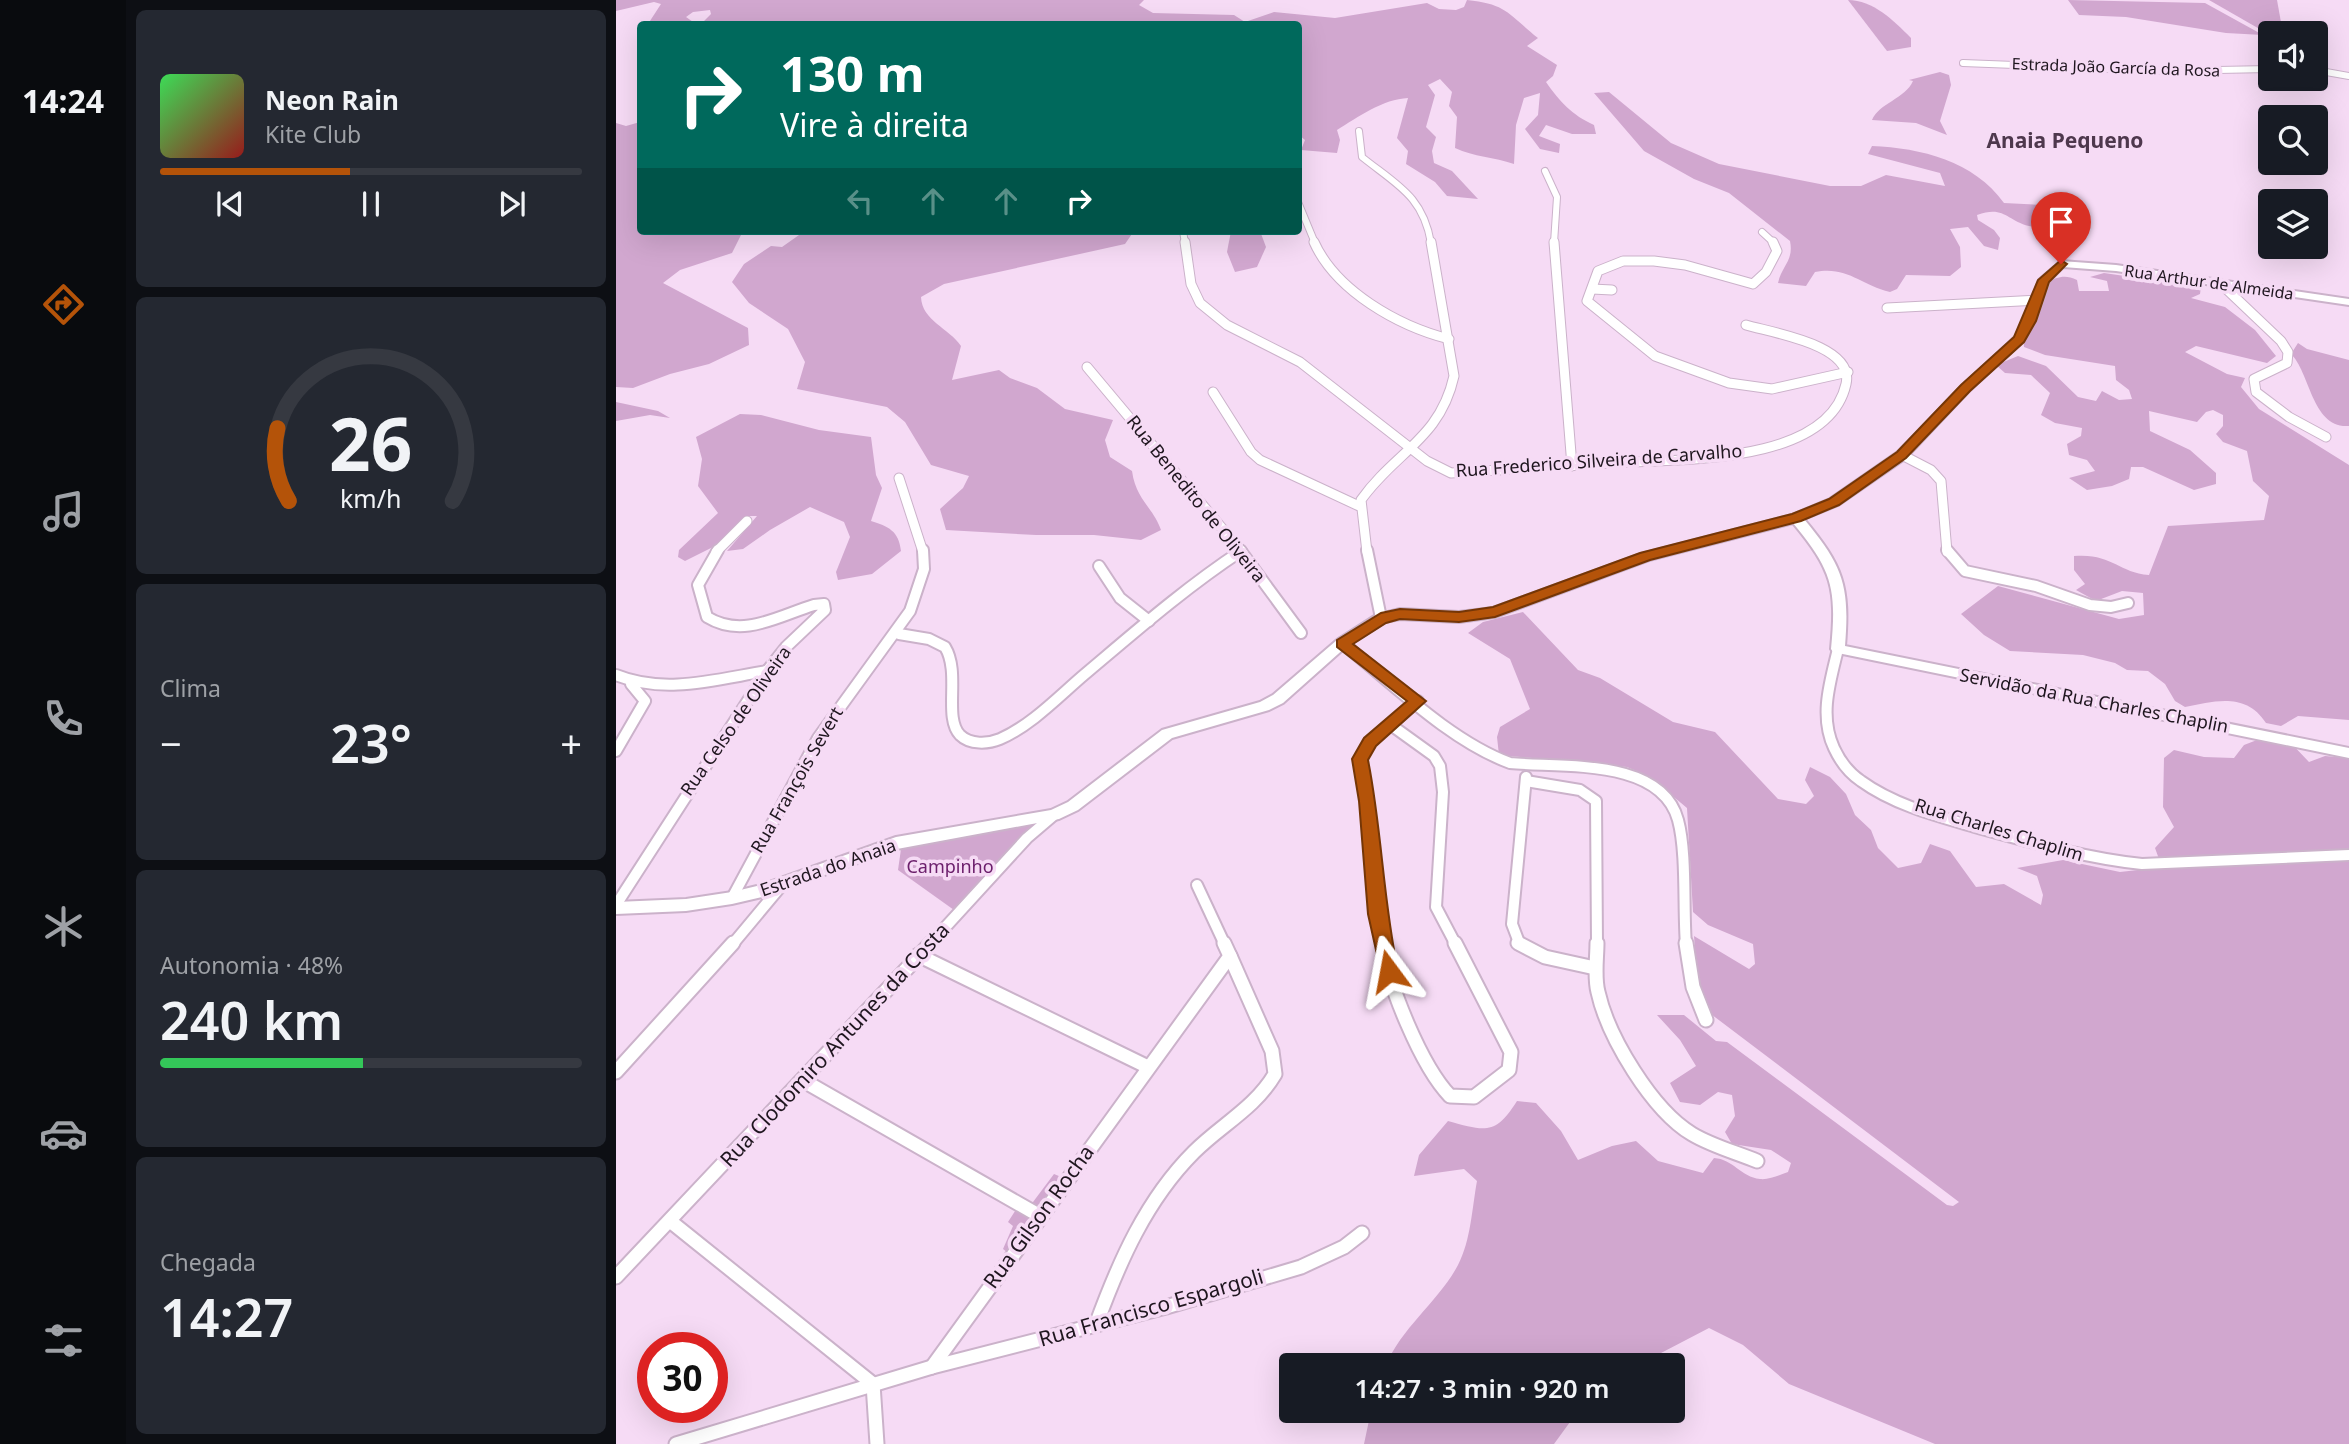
<!DOCTYPE html>
<html lang="pt">
<meta charset="utf-8">
<style>
:root{--surface:#171b24;--page:#242831;--text:#f1f3f6;--muted:#9ea1a6;--line:#363941;--accent:#b45309}
body{margin:0;font-family:"Noto Sans",sans-serif;background:var(--page);color:var(--text);height:100vh;display:flex;flex-direction:column;font-size:26px;white-space:nowrap}
*{box-sizing:border-box;margin:0}
p{font-size:23px;color:var(--muted)}
.icon{flex:none;width:38px;height:38px;fill:none;stroke:currentColor;stroke-width:2;stroke-linecap:round;stroke-linejoin:round}
.map{position:relative;flex:1;overflow:hidden}
.drawer{display:flex;flex-direction:column;gap:10px;padding:10px;background:#0d0f14;width:490px}
.drawer>*{flex:none}
.banner{position:absolute;left:21px;top:21px;width:665px;height:214px;border-radius:7px;box-shadow:0 7px 28px #0002;background:#00695c;color:#fff;overflow:hidden}
.fabs{position:absolute;left:1642px;top:21px;display:grid;gap:14px}
.fabs a{display:grid;place-items:center;width:70px;height:70px;border-radius:7px;background:var(--surface);box-shadow:0 7px 28px #0002;font-size:35px}
.speed{position:absolute;left:21px;top:1332px;display:flex;gap:14px;font-size:35px;font-weight:700;text-align:center}
.speed>*{display:grid;place-content:center;width:91px;height:91px;border-radius:50%;background:var(--surface);box-shadow:0 7px 28px #0002;line-height:1}
.speed .limit{border:10px solid #d22;background:#fff;color:#111}
.pin{position:absolute;display:grid;place-items:center;width:60px;height:60px;color:#fff;margin:-72px -30px;border-radius:50% 50% 50% 0;rotate:-45deg;box-shadow:0 0 7px #0007}
.pin .icon{rotate:45deg}
.me{position:absolute;width:77px;margin:-38px;rotate:347deg;stroke-linejoin:round;filter:drop-shadow(0 0 5px #0008)}
.turn{display:flex;align-items:center;gap:24px;height:147px;padding:0 28px;font-size:32px}
.turn .icon{width:91px;height:91px;stroke-width:2.5}
.turn b{display:block;font-size:49px;line-height:60px}
.lanes{display:flex;align-items:center;height:66px;padding:0 28px;background:#0003;justify-content:center;gap:35px;direction:ltr}
.lanes .off{opacity:.35}
.big{font-size:52px;font-weight:600;line-height:1.1}
.drawer .card{flex:1;display:flex;flex-direction:column;justify-content:center;gap:10px;min-width:0;padding:0 24px;border-radius:10px;background:var(--page)}
.drawer .dial{align-items:center;gap:0}
.dial svg{height:182px;overflow:visible;fill:none;stroke:var(--line);stroke-width:7;stroke-linecap:round;text-anchor:middle}
.dial text{fill:var(--text);stroke:none}
.song{display:flex;align-items:center;gap:21px}
.cover{width:84px;height:84px;border-radius:10px;background:linear-gradient(135deg,hsl(130 70% 55%),hsl(0 70% 35%))}
.played{height:7px;border-radius:4px;background:linear-gradient(90deg,var(--accent) 45%,var(--line) 45%)}
.keys{display:flex;justify-content:space-around;direction:ltr}
.heat{display:flex;justify-content:space-between;align-items:center;font-size:38px;direction:ltr}
.charge{height:10px;border-radius:5px;background:linear-gradient(90deg,#34c759 48%,var(--line) 0)}
.trip{position:absolute;left:663px;top:1353px;width:406px;height:70px;border-radius:7px;background:var(--surface);box-shadow:0 7px 28px #0002;font-weight:600;line-height:70px;text-align:center}
main{display:flex;flex:1;min-height:0}
.menu{display:flex;flex-direction:column;width:126px;justify-content:space-around;align-items:center;background:#090b0e;color:var(--muted)}
.menu .icon{width:49px;height:49px}
.menu .selected{color:var(--accent)}
.menu b{font-size:32px;color:var(--text)}
.map>svg:first-child{display:block}
</style>
<main>
<nav class="menu">
<b>14:24</b>
<svg class="icon selected" aria-label="directions" viewBox="0 0 24 24"><path d="M12 3l9 9-9 9-9-9zM9 14v-3h6M13 9l2 2-2 2"/></svg>
<svg class="icon" aria-label="music" viewBox="0 0 24 24"><path d="M9 18V5l10-2v13"/><circle cx="6" cy="18" r="3"/><circle cx="16" cy="16" r="3"/></svg>
<svg class="icon" aria-label="phone" viewBox="0 0 24 24"><path d="M5 4h4l2 5-3 2q2 4 5 5l2-3 5 2v4C11 20 4 13 5 4z"/></svg>
<svg class="icon" aria-label="climate" viewBox="0 0 24 24"><path d="M12 3v18M4 7l16 10M4 17L20 7"/></svg>
<svg class="icon" aria-label="car" viewBox="0 0 24 24"><path d="M5 17H2v-5l4-1 3-4h7l3 4 3 1v5h-3M9 17h6M6 11h13"/><circle cx="7" cy="17" r="2"/><circle cx="17" cy="17" r="2"/></svg>
<svg class="icon" aria-label="filters" viewBox="0 0 24 24"><path d="M4 7h16M4 17h16"/><circle cx="9" cy="7" r="2"/><circle cx="15" cy="17" r="2"/></svg>
</nav>
<section class="drawer">
<div class="card">
<div class="song"><i class="cover"></i><div><b>Neon Rain</b><p>Kite Club</p></div></div>
<div class="played"></div>
<div class="keys"><svg class="icon" aria-label="previous" viewBox="0 0 24 24"><path d="M18 5L8 12l10 7zM5 5v14"/></svg><svg class="icon" aria-label="pause" viewBox="0 0 24 24"><path d="M8 5v14M16 5v14"/></svg><svg class="icon" aria-label="next" viewBox="0 0 24 24"><path d="M6 5l10 7-10 7zM19 5v14"/></svg></div>
</div>
<div class="card dial"><svg viewBox="0 0 100 80">
<path d="M14 69A42 42 0 1 1 86 69"/>
<path d="M14 69A42 42 0 0 1 9 37" stroke="#b45309"/>
<text x="50" y="56" font-size="32" font-weight="700">26</text>
<text x="50" y="72" font-size="11">km/h</text>
</svg></div>
<div class="card"><p>Clima</p>
<div class="heat"><a>−</a><b class="big">23°</b><a>+</a></div>
</div>
<div class="card"><p>Autonomia · 48%</p><b class="big">240 km</b><div class="charge"></div></div>
<div class="card"><p>Chegada</p><b class="big">14:27</b></div>
</section>
<div class="map">
<svg width="1733" height="1444" viewBox="0 0 1733 1444">
<rect width="100%" height="100%" fill="#f6dbf5"/>
<!-- green -->
<g fill="#d1a7cf">
<path d="M0,0H528L523,5L537,13L618,15L629,22L658,12L719,18L811,3L823,9L840,10L848,7L851,0C891,4 892,14 922,38L911,46L941,65L937,76L930,82C944,102 956,115 978,125L980,134H956L930,125L923,136L944,144L943,153L924,149L909,129L922,115L924,93L908,98L900,125L898,164C878,157 858,157 839,148L841,117L833,106L836,92L824,79L812,85L819,95L810,127L820,137L816,151L818,163L836,171L862,199L831,196L819,182L790,164L792,151L781,138L792,98C767,99 742,117 721,130L724,140L721,153L685,150L689,140L683,135L682,24H101L88,21L95,14L94,10L77,12L70,17L80,24H32L45,4L38,2L0,11Z"/>
<path d="M1232,0C1257,0 1277,20 1295,38V47L1271,51Z"/>
<polygon points="1452,0 1589,3 1647,35 1610,33 1510,17 1463,15"/>
<polygon points="1593,0 1661,0 1666,28 1655,33 1647,31"/>
<path d="M1324,72L1333,75L1335,85L1324,121L1331,135L1300,123L1256,120C1263,103 1289,99 1297,81L1293,80Z"/>
<path d="M993,92L1055,143L1103,164L1214,186H1245L1270,175L1329,186L1324,173L1252,154L1256,146C1305,148 1358,161 1388,203L1448,206L1455,211L1461,223L1459,229C1444,229 1428,229 1413,226C1390,220 1388,205 1361,215L1362,220L1378,230L1384,238L1382,250L1368,246L1352,227L1334,229L1344,247L1345,267L1334,276L1290,275L1281,289L1274,292C1244,285 1232,266 1199,272L1190,286L1162,283C1166,265 1178,261 1174,241L1113,193L1078,179L1028,151L978,93Z"/>
<polygon points="24,122 24,231 135,231 125,235 116,253 64,270 47,283 132,328 133,345 93,364 54,374 17,388 0,387 0,123 10,126"/>
<path d="M180,231H518L509,244L328,284L305,297C306,321 333,328 345,346L336,380L383,370L394,378L421,388L449,409L497,420L489,440L494,457L516,471C520,500 537,507 545,530L525,540L478,535H420L330,530L324,509L347,488L353,476L315,465L289,422L271,407L181,389L189,362L172,329L133,303L116,282L128,264L155,246L166,247L183,235Z"/>
<polygon points="615,231 644,231 650,247 641,267 619,272 611,252"/>
<path d="M1488,273L1585,287L1584,294L1575,298L1609,307L1639,330L1660,356L1651,363L1580,346L1569,352L1611,374L1629,378L1625,387L1643,409L1733,465V720L1682,716L1665,726L1650,723C1630,692 1599,701 1569,707L1559,701L1549,684L1532,671L1511,670L1499,663L1467,655L1394,651L1368,635L1345,614L1382,586L1503,619L1528,615L1527,593L1506,591L1480,601L1460,590L1469,584L1458,570V556C1496,553 1501,572 1533,575L1552,526L1648,520L1653,496L1637,481L1631,451L1607,442L1600,434L1607,426V415L1597,410L1590,412L1581,422L1533,411L1534,431L1574,450L1600,473V484L1578,490L1527,467H1515L1513,479L1496,486L1471,490L1453,478L1479,471L1471,460L1453,455L1451,444L1465,436L1466,428L1439,423L1425,415L1434,393L1415,375L1389,373L1380,365L1402,356L1430,366L1462,397L1480,401L1486,391L1503,400L1516,399L1513,390L1500,380L1499,366L1429,355L1408,347L1407,336L1430,282C1442,277 1449,274 1461,280L1463,291H1493L1491,281L1474,277Z"/>
<path d="M1682,343L1691,349L1733,360V426C1696,429 1694,372 1675,354Z"/>
<polygon points="0,402 42,411 54,418 34,415 0,421"/>
<path d="M124,414L145,415L203,430L255,437L260,475L266,488L255,521C272,526 283,531 285,551L256,574L222,580L220,572L234,537L228,522L194,507L154,530L127,549L111,551L141,516H130L101,545L69,561L62,557L63,550L102,513L82,486L86,459L80,437Z"/>
<path d="M907,612L962,670L984,678L1057,722L1099,732L1162,799L1190,804L1198,796L1189,780L1194,767L1214,777L1230,794L1239,815L1255,830L1262,848L1282,868L1305,863L1314,844L1334,851L1360,887L1388,884L1425,905L1427,895L1421,876L1401,868L1447,860L1504,872L1566,865L1733,859V1444H1319L1173,1384L1127,1345L1093,1328L1022,1365H770C786,1327 823,1301 842,1265C855,1240 856,1208 861,1181L848,1169L798,1176L803,1155L832,1121C869,1131 879,1136 901,1101L920,1103L945,1131L962,1160L996,1146L1020,1141L1042,1161L1087,1173L1098,1158C1117,1159 1125,1177 1144,1179C1153,1180 1164,1175 1172,1172L1175,1163L1155,1150L1116,1144L1109,1132L1119,1116L1116,1095L1102,1092L1084,1105L1064,1102L1054,1083L1080,1066L1064,1040L1041,1015H1068L1100,1041L1111,1042L1331,1205L1337,1206L1343,1202L1083,1005L1078,936L1133,969L1139,964L1137,944L1092,925L1077,912L1071,808L1034,777L1011,767L883,755L881,737L884,727L914,709L894,659L852,633L867,622Z"/>
<polygon points="1641,740 1672,740 1693,762 1709,756 1733,758 1733,851 1543,859 1539,848 1558,827 1547,807 1548,758 1558,750 1588,757 1618,758 1628,745"/>
<polygon points="429,816 338,910 282,870 286,842"/>
<polygon points="438,1174 450,1179 395,1255 387,1249 397,1226 392,1222 401,1208 414,1206"/>
<polygon points="755,1411 755,1410 962,1411 938,1444 748,1444"/>
</g>
<g fill="none" stroke-linecap="round" stroke-linejoin="round">
<!-- minor-far3 casing -->
<g stroke="#cbb2ca" stroke-width="8">
<g id="minor-far3">
<polyline points="1347,63 1549,71 1654,69"/>
<polyline points="1699,70 1733,76"/>
<path d="M743,131L746,157C781,185 807,196 815,243"/>
<polyline points="929,171 941,197 938,243"/>
<polyline points="682,202 699,243"/>
<polyline points="567,231 569,243"/>
<polyline points="1146,232 1158,243"/>
</g>
</g>
<!-- minor-far2 casing -->
<g stroke="#cbb2ca" stroke-width="11">
<g id="minor-far2">
<path d="M569,242L575,284L584,303L611,325L684,362L811,461L835,473C888,470 941,466 994,463C1058,459 1212,466 1230,384C1239,345 1157,333 1130,325"/>
<path d="M698,242C720,291 782,326 833,339"/>
<polyline points="938,242 956,466"/>
<polyline points="1157,242 1161,251 1150,272 1137,284 1069,265 1038,261 1007,261 982,271 971,301 1039,356 1113,383 1156,389 1232,372"/>
<polyline points="1604,283 1665,341 1672,352 1671,363 1638,379 1640,392 1673,417 1710,437"/>
<polyline points="976,289 996,290"/>
<polyline points="1271,308 1421,300"/>
<polyline points="471,367 626,552"/>
<polyline points="597,392 635,452 644,460 743,506"/>
<polyline points="1286,455 1315,470 1325,481 1331,552"/>
<polyline points="283,478 307,552"/>
<polyline points="100,552 131,521"/>
<path d="M751,552L745,500C779,452 824,439 838,376L815,242"/>
</g>
</g>
<!-- minor-far1 casing -->
<g stroke="#cbb2ca" stroke-width="14">
<g id="minor-far1">
<polyline points="624,550 685,633"/>
<polyline points="751,550 765,618"/>
<polyline points="1331,550 1349,571 1420,586 1474,605 1495,607 1512,603"/>
<polyline points="483,566 504,598 533,621"/>
<path d="M283,634L313,639L329,647C345,673 327,717 344,735C354,745 372,744 384,739C416,725 443,696 469,674C520,631 569,588 625,551"/>
<path d="M726,643C776,683 834,741 894,763C944,768 1045,757 1062,820C1071,853 1067,909 1070,945"/>
<path d="M1222,649C1214,682 1203,716 1218,748C1224,761 1233,773 1245,781C1278,805 1321,816 1359,827C1414,842 1469,858 1526,864L1733,855"/>
<path d="M0,675C49,695 101,679 151,671"/>
<polyline points="775,725 818,756 824,766 827,792 820,907 840,945"/>
<polyline points="0,751 29,701 15,684"/>
<polyline points="910,781 964,790 980,801 981,945"/>
<polyline points="581,885 609,945"/>
<polyline points="116,898 202,738 294,611 308,569 307,550"/>
<path d="M0,905L151,671L170,647L209,610L208,604L198,605C162,616 127,639 91,617L82,585L102,550"/>
<polyline points="116,945 166,885"/>
<polyline points="313,945 411,838 438,815"/>
<polyline points="767,945 752,801 744,759 754,742 802,701"/>
<polyline points="904,945 896,924 910,777"/>
</g>
</g>
<!-- minor casing -->
<g stroke="#cbb2ca" stroke-width="17">
<g id="minor">
<path d="M767,943C771,984 806,1067 834,1096L858,1097L893,1070L895,1052L839,943"/>
<polyline points="902,943 929,957 979,968"/>
<path d="M981,943C981,958 978,977 982,992C992,1037 1036,1110 1076,1134C1096,1146 1119,1152 1141,1161"/>
<polyline points="1070,943 1077,987 1090,1020"/>
<polyline points="302,955 532,1067"/>
<polyline points="0,1072 117,943"/>
<polyline points="188,1081 424,1216"/>
<polyline points="54,1221 257,1384 261,1444"/>
<polyline points="0,1277 315,943"/>
<path d="M480,1325C503,1262 530,1200 578,1152C605,1125 639,1108 659,1074L656,1051L614,956"/>
<polyline points="316,1367 614,956 608,943"/>
<polyline points="60,1444 316,1367 550,1307 685,1267 728,1247 746,1233"/>
</g>
</g>
<!-- tertiary casing -->
<g stroke="#cbb2ca" stroke-width="4">
<path id="tertiary" d="M1445,261L1500,265L1733,299V305L1500,271L1447,267L1433,281L1419,321L1407,341L1354,390L1290,458L1222,505L1188,519C1227,566 1234,585 1229,646L1733,748V758L1217,652L1215,649C1221,588 1216,570 1177,523L1033,560L879,617L843,622L784,619L769,622L731,646L667,703L653,710L556,738L462,810L443,819L281,849L146,897L116,904L70,911L0,914V902L70,899L116,892L145,885L280,837L435,810L452,802L546,730L644,702L657,695L721,640L760,615L784,609L843,612L877,608L1025,554L1176,515L1214,499L1282,452L1346,386L1399,337L1409,321L1423,280Z"/>
</g>
<!-- minor-far3 -->
<use href="#minor-far3" stroke="#fff" stroke-width="6"/>
<!-- minor-far2 -->
<use href="#minor-far2" stroke="#fff" stroke-width="9"/>
<!-- minor-far1 -->
<use href="#minor-far1" stroke="#fff" stroke-width="10"/>
<!-- minor -->
<use href="#minor" stroke="#fff" stroke-width="13"/>
<!-- tertiary -->
<use href="#tertiary" fill="#fff" fill-rule="evenodd"/>
</g>
<!-- route -->
<path fill="#b45309" stroke="#753606" stroke-width="2" d="M1445,260L1451,264L1433,282L1420,321L1408,342L1354,391L1290,458L1223,505L1185,521L1034,560L879,617L843,622L784,619L770,623L737,644L810,701L760,746L752,760C766,830 767,901 782,971L779,977H766L752,914L743,801L736,759L748,738L791,701L721,647V640L765,613L784,609L843,612L877,607L1024,553L1176,514L1213,499L1281,452L1345,385L1398,337L1422,280Z"/>
<g text-anchor="middle" stroke-width="7" stroke-linejoin="round" paint-order="stroke">
<!-- far-street labels -->
<g font-size="16" fill="#1f161f" stroke="#f6dbf5">
<text transform="translate(1500 67) rotate(2)" y="6">Estrada João García da Rosa</text>
<text transform="translate(1593 282) rotate(8)" y="6">Rua Arthur de Almeida</text>
</g>
<!-- street labels -->
<g font-size="18" fill="#1f161f" stroke="#f6dbf5">
<text transform="translate(983 461) rotate(-4)" y="6">Rua Frederico Silveira de Carvalho</text>
<text transform="translate(580 499) rotate(51)" y="6">Rua Benedito de Oliveira</text>
<text transform="translate(1478 701) rotate(11)" y="6">Servidão da Rua Charles Chaplin</text>
<text transform="translate(120 721) rotate(-55)" y="6">Rua Celso de Oliveira</text>
<text transform="translate(181 780) rotate(-60)" y="6">Rua François Severt</text>
<text transform="translate(1383 830) rotate(17)" y="6">Rua Charles Chaplim</text>
<text transform="translate(212 868) rotate(-19)" y="6">Estrada do Anaia</text>
</g>
<!-- park labels -->
<g font-size="18" fill="#6c206c" stroke="#f6dbf5">
<text x="334" y="873">Campinho</text>
</g>
<!-- far-district labels -->
<g font-size="21" font-weight="bold" fill="#4e384d" stroke="#f6dbf5">
<text x="1449" y="148">Anaia Pequeno</text>
</g>
<!-- near-street labels -->
<g font-size="21" fill="#1f161f" stroke="#f6dbf5">
<text transform="translate(219 1045) rotate(-47)" y="7">Rua Clodomiro Antunes da Costa</text>
<text transform="translate(423 1217) rotate(-54)" y="7">Rua Gilson Rocha</text>
<text transform="translate(535 1308) rotate(-16)" y="7">Rua Francisco Espargoli</text>
</g>
</g>
</svg>
<div class="fabs">
<a><svg class="icon" aria-label="sound" viewBox="0 0 24 24"><path d="M4 9h4l5-4v14l-5-4H4zM17 9q2 3 0 6"/></svg></a>
<a><svg class="icon" aria-label="search" viewBox="0 0 24 24"><circle cx="10" cy="10" r="6"/><path d="M15 15l6 6"/></svg></a>
<a><svg class="icon" aria-label="layers" viewBox="0 0 24 24"><path d="M12 4l9 5-9 5-9-5zM3 14l9 5 9-5"/></svg></a>
</div>
<div class="speed"><div class="limit">30</div></div>
<div class="pin" style="left:1445px;top:264px;background:#d93025"><svg class="icon" aria-label="arrive" viewBox="0 0 24 24"><path d="M6 21V4h12l-3 4 3 4H6"/></svg></div>
<svg class="me" style="left:773px;top:971px" viewBox="-20 -20 40 40"><path d="M0-17L14 15 0 8-14 15z" fill="#b45309" stroke="#fff" stroke-width="4"/></svg>
<div class="trip">14:27 · 3 min · 920 m</div>
<div class="banner">
<div class="turn"><svg class="icon" aria-label="right" viewBox="0 0 24 24"><path d="M7 20v-9h11M14 6l5 5-5 5"/></svg><div><b>130 m</b>Vire à direita</div></div>
<div class="lanes"><svg class="icon off" aria-label="left" viewBox="0 0 24 24"><path d="M17 20v-9H6M10 6l-5 5 5 5"/></svg><svg class="icon off" aria-label="ahead" viewBox="0 0 24 24"><path d="M12 20V5M6 11l6-6 6 6"/></svg><svg class="icon off" aria-label="ahead" viewBox="0 0 24 24"><path d="M12 20V5M6 11l6-6 6 6"/></svg><svg class="icon" aria-label="right" viewBox="0 0 24 24"><path d="M7 20v-9h11M14 6l5 5-5 5"/></svg></div>
</div>
</div>
</main>
